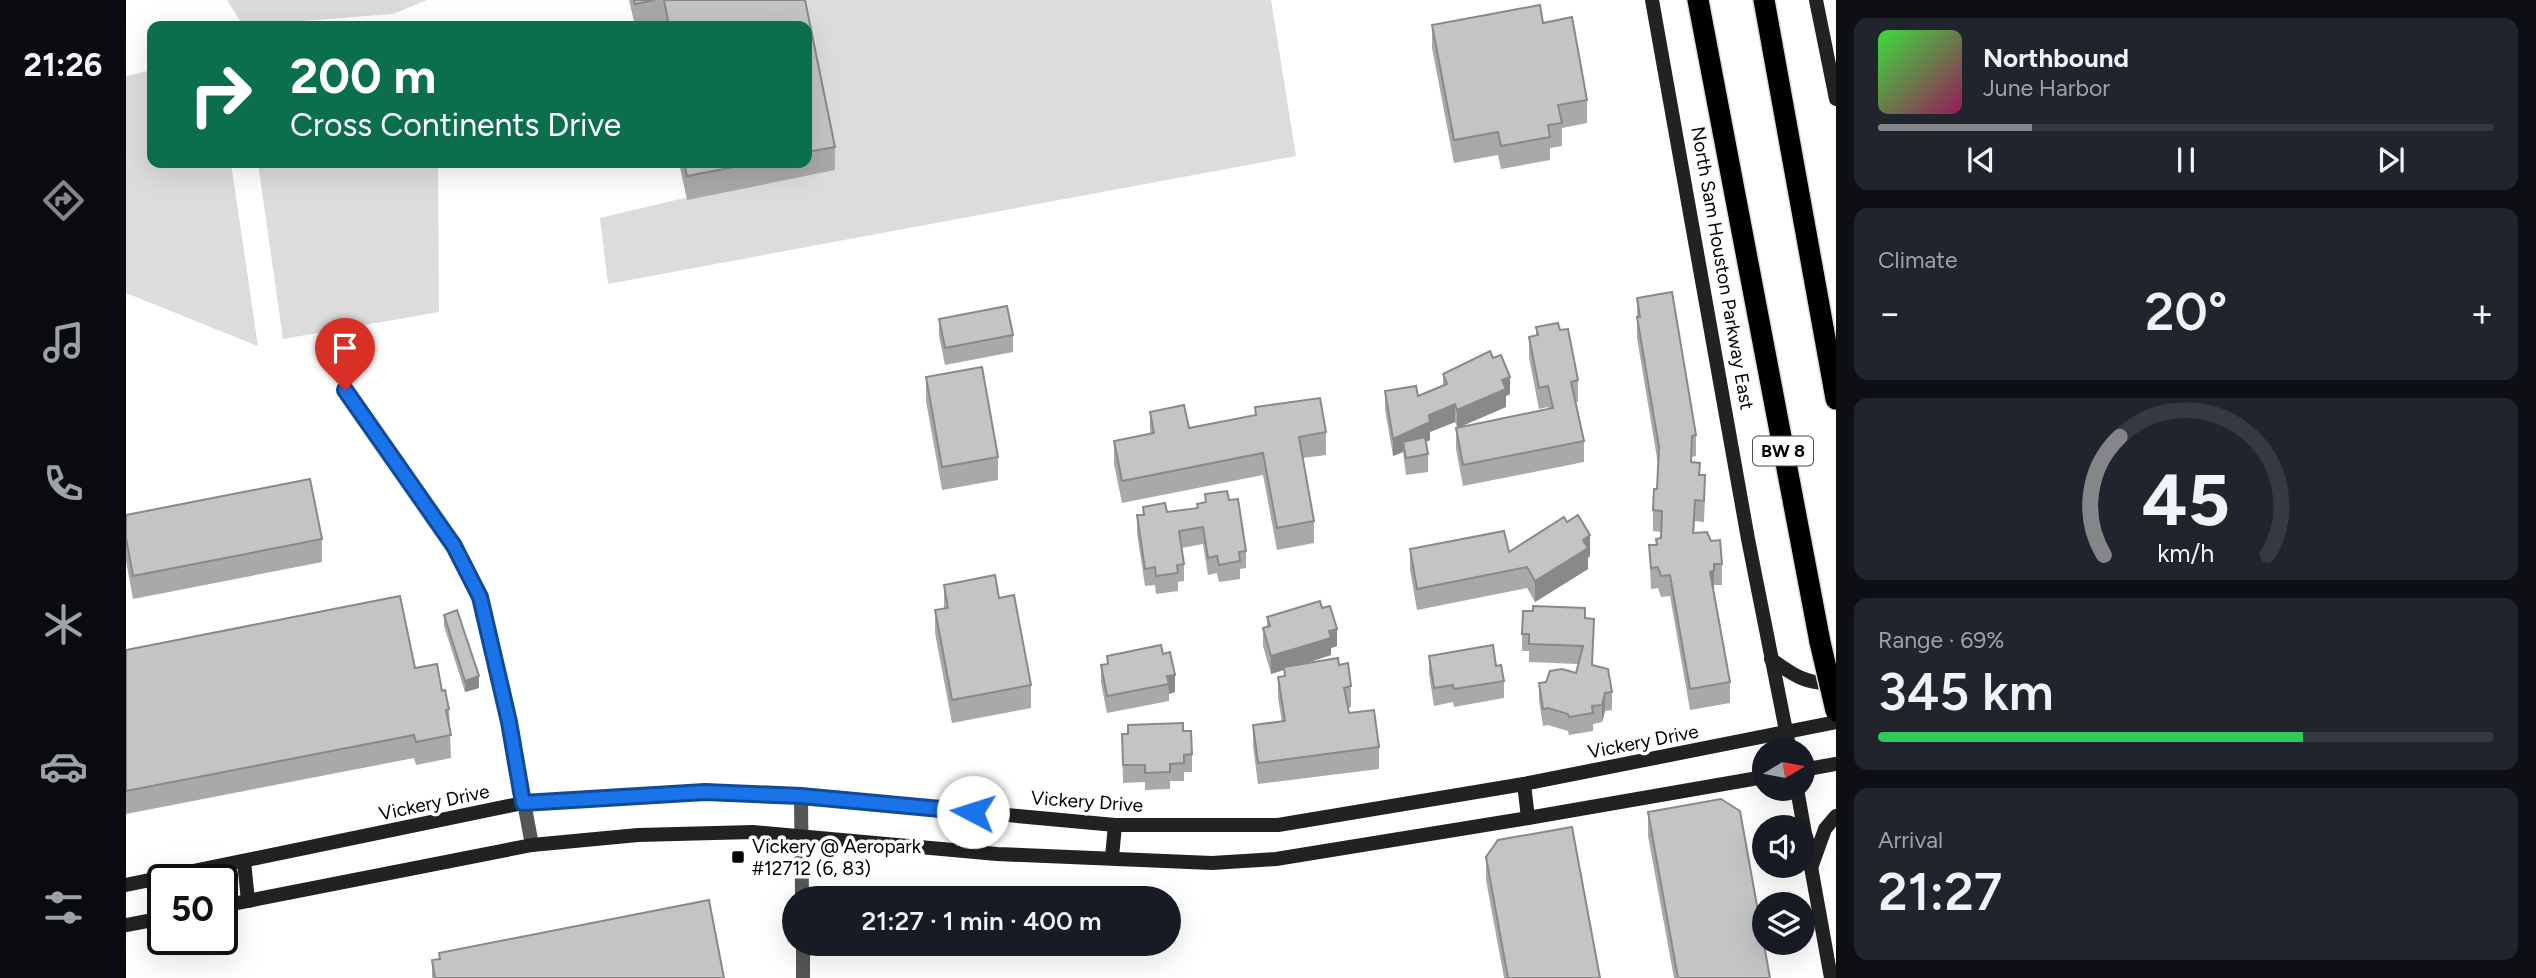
<!DOCTYPE html>
<meta charset="utf-8">
<style>
:root{--surface:#171b24;--page:#20242c;--text:#f1f3f6;--muted:#9ea1a6;--line:#363941;--accent:#858687}
body{margin:0;font-family:Figtree,sans-serif;background:var(--page);color:var(--text);height:100vh;display:flex;flex-direction:column;font-size:26px;white-space:nowrap}
*{box-sizing:border-box;margin:0}
p{font-size:23px;color:var(--muted)}
.icon{flex:none;width:38px;height:38px;fill:none;stroke:currentColor;stroke-width:2;stroke-linecap:round;stroke-linejoin:round}
.map{position:relative;flex:1;overflow:hidden}
.panel{display:flex;flex-direction:column;gap:18px;padding:18px;background:#0d0f14;width:700px}
.panel>*{flex:none}
.banner{position:absolute;left:21px;top:21px;width:665px;height:147px;border-radius:14px;box-shadow:0 7px 28px #0002;background:#0b6e4f;color:#fff;overflow:hidden}
.needle{width:46px;rotate:80deg}
.buttons{position:absolute;left:1626px;top:738px;display:grid;gap:14px}
.buttons a{display:grid;place-items:center;width:63px;height:63px;border-radius:50%;background:var(--surface);box-shadow:0 7px 28px #0002;font-size:35px}
.speed{position:absolute;left:21px;top:864px;display:flex;gap:14px;font-size:35px;font-weight:700;text-align:center}
.speed>*{display:grid;place-content:center;width:91px;height:91px;border-radius:50%;background:var(--surface);box-shadow:0 7px 28px #0002;line-height:1}
.speed .limit{border:4px solid #111;border-radius:10px;background:#fff;color:#111}
.pin{position:absolute;display:grid;place-items:center;width:60px;height:60px;color:#fff;margin:-72px -30px;border-radius:50% 50% 50% 0;rotate:-45deg;box-shadow:0 0 7px #0007}
.pin .icon{rotate:45deg}
.me{position:absolute;width:77px;margin:-38px;rotate:275deg;stroke-linejoin:round;filter:drop-shadow(0 0 5px #0008)}
.turn{display:flex;align-items:center;gap:24px;height:147px;padding:0 28px;font-size:32px}
.turn .icon{width:91px;height:91px;stroke-width:2.5}
.turn b{display:block;font-size:49px;line-height:60px}
.big{font-size:52px;font-weight:600;line-height:1.1}
.panel .widget{flex:1;display:flex;flex-direction:column;justify-content:center;gap:10px;min-width:0;padding:0 24px;border-radius:14px;background:var(--page)}
.panel .dial{align-items:center;gap:0}
.dial svg{height:182px;overflow:visible;fill:none;stroke:var(--line);stroke-width:7;stroke-linecap:round;text-anchor:middle}
.dial text{fill:var(--text);stroke:none}
.song{display:flex;align-items:center;gap:21px}
.cover{width:84px;height:84px;border-radius:10px;background:linear-gradient(135deg,hsl(120 70% 55%),hsl(330 70% 35%))}
.played{height:7px;border-radius:4px;background:linear-gradient(90deg,var(--accent) 25%,var(--line) 25%)}
.keys{display:flex;justify-content:space-around;direction:ltr}
.heat{display:flex;justify-content:space-between;align-items:center;font-size:38px;direction:ltr}
.charge{height:10px;border-radius:5px;background:linear-gradient(90deg,#34c759 69%,var(--line) 0)}
.trip{position:absolute;left:656px;top:886px;width:399px;height:70px;border-radius:35px;background:var(--surface);box-shadow:0 7px 28px #0002;font-weight:600;line-height:70px;text-align:center}
main{display:flex;flex:1;min-height:0}
.menu{display:flex;flex-direction:column;width:126px;justify-content:space-around;align-items:center;background:#090b0e;color:var(--muted)}
.menu .icon{width:49px;height:49px}
.menu .on{color:var(--accent)}
.menu b{font-size:32px;color:var(--text)}
.map>svg:first-child{display:block}
</style>
<main>
<nav class="menu">
<b>21:26</b>
<svg class="icon on" aria-label="directions" viewBox="0 0 24 24"><path d="M12 3l9 9-9 9-9-9zM9 14v-3h6M13 9l2 2-2 2"/></svg>
<svg class="icon" aria-label="music" viewBox="0 0 24 24"><path d="M9 18V5l10-2v13"/><circle cx="6" cy="18" r="3"/><circle cx="16" cy="16" r="3"/></svg>
<svg class="icon" aria-label="phone" viewBox="0 0 24 24"><path d="M5 4h4l2 5-3 2q2 4 5 5l2-3 5 2v4C11 20 4 13 5 4z"/></svg>
<svg class="icon" aria-label="climate" viewBox="0 0 24 24"><path d="M12 3v18M4 7l16 10M4 17L20 7"/></svg>
<svg class="icon" aria-label="car" viewBox="0 0 24 24"><path d="M5 17H2v-5l4-1 3-4h7l3 4 3 1v5h-3M9 17h6M6 11h13"/><circle cx="7" cy="17" r="2"/><circle cx="17" cy="17" r="2"/></svg>
<svg class="icon" aria-label="filters" viewBox="0 0 24 24"><path d="M4 7h16M4 17h16"/><circle cx="9" cy="7" r="2"/><circle cx="15" cy="17" r="2"/></svg>
</nav>
<div class="map">
<svg width="1710" height="978" viewBox="0 0 1710 978">
<rect width="100%" height="100%" fill="#fff"/>
<!-- green -->
<g fill="#dcdcdc">
<polygon points="101,0 301,0 267,14 117,26"/>
<polygon points="667,0 1145,0 1170,156 482,284 474,218 689,167 681,103 681,26"/>
<polygon points="26,70 26,163 105,163 132,346 0,293 0,76"/>
<polygon points="132,163 312,163 313,312 157,339"/>
</g>
<g fill="none" stroke-linecap="round" stroke-linejoin="round">
<!-- motorway casing -->
<g stroke="#dbdbdb" stroke-width="24">
<g id="motorway">
<polyline points="1572,0 1694,642"/>
<polyline points="1638,0 1710,399"/>
</g>
</g>
<!-- minor -->
<g stroke="#555" stroke-width="14">
<polyline points="219,390 328,546 354,597 383,722 406,845"/>
<polyline points="675,796 676,898"/>
<polyline points="677,943 677,978"/>
</g>
<!-- secondary -->
<g stroke="#222" stroke-width="14">
<polyline points="1526,0 1622,539 1664,751"/>
<polyline points="1690,0 1710,99"/>
<path d="M1645,659C1667,675 1682,686 1710,682"/>
<polyline points="1676,770 1710,764"/>
<polyline points="1398,784 1402,818"/>
<polyline points="1671,789 1705,978"/>
<polyline points="986,857 989,825"/>
<polyline points="118,861 122,901"/>
<polyline points="1685,868 1699,829 1710,816"/>
<polyline points="0,885 397,803 510,795 579,792 675,796 989,825 1152,825 1398,784 1710,722"/>
<polyline points="96,906 406,845 512,835 627,832 871,854 1086,863 1150,859 1402,818 1638,777"/>
<polyline points="0,925 37,918"/>
</g>
<!-- motorway -->
<use href="#motorway" stroke="#000" stroke-width="21"/>
<!-- motorway-bridge casing -->
<g stroke="#dbdbdb" stroke-width="24" stroke-linecap="butt">
<polyline id="motorway-bridge" points="1694,642 1710,711"/>
</g>
<!-- motorway-bridge -->
<use href="#motorway-bridge" stroke="#000" stroke-width="21"/>
</g>
<!-- wall -->
<g fill="#a9a9a9">
<polygon points="503,0 679,0 709,147 709,170 561,200 553,163 681,163 681,26 539,26 538,21 509,26"/>
<polygon points="1417,23 1461,100 1461,123 1436,128 1436,146 1424,148 1424,160 1375,169 1372,155 1328,163 1306,48 1306,25"/>
<polygon points="1511,298 1570,435 1570,456 1566,457 1565,462 1574,475 1579,496 1578,522 1569,521 1568,533 1585,541 1596,564 1596,585 1588,585 1588,591 1604,682 1604,703 1564,710 1544,596 1535,597 1532,588 1525,589 1523,545 1530,545 1535,538 1535,532 1527,531 1527,510 1531,489 1532,464 1511,338"/>
<polygon points="813,319 887,335 887,352 819,365 813,336"/>
<polygon points="1410,327 1434,330 1452,380 1452,402 1449,402 1458,441 1458,462 1337,486 1330,449 1330,428 1331,427 1329,422 1304,432 1304,440 1300,442 1302,454 1302,472 1280,475 1277,452 1267,456 1259,409 1259,391 1292,396 1317,386 1317,374 1384,394 1380,396 1380,407 1334,427 1423,409 1422,407 1413,409 1403,358 1403,337 1410,335"/>
<polygon points="800,377 872,457 872,480 816,490 800,401"/>
<polygon points="1129,407 1200,432 1200,455 1177,458 1188,521 1188,543 1151,550 1137,475 996,503 988,464 988,441 1024,434 1024,412 1063,428 1129,415"/>
<polygon points="1079,494 1103,500 1120,551 1120,568 1114,569 1114,579 1093,582 1091,573 1082,575 1077,544 1056,548 1058,564 1058,581 1052,582 1052,591 1030,594 1029,585 1019,586 1011,533 1011,515 1017,515 1017,507 1041,512 1071,508 1071,504 1079,503"/>
<polygon points="0,515 196,539 196,562 7,599 0,561"/>
<polygon points="1284,549 1383,552 1464,556 1462,558 1462,569 1409,602 1401,588 1291,610 1284,570"/>
<polygon points="818,585 873,598 905,685 905,708 826,723 809,633 809,610 818,608"/>
<polygon points="318,615 353,688 339,692 318,626"/>
<polygon points="1141,617 1211,646 1205,648 1205,655 1181,663 1213,665 1225,686 1225,707 1222,708 1223,713 1253,747 1253,769 1132,784 1127,746 1127,725 1156,722 1152,698 1152,677 1158,676 1158,670 1145,674 1137,646 1137,628 1141,627"/>
<polygon points="1459,618 1467,665 1486,692 1486,710 1479,711 1476,722 1467,724 1467,731 1443,735 1442,731 1422,725 1417,726 1413,700 1413,683 1420,682 1450,673 1452,664 1403,662 1403,651 1396,651 1396,634"/>
<polygon points="0,650 289,668 316,691 323,709 325,758 290,765 288,758 0,814"/>
<polygon points="1037,654 1049,692 1043,694 1043,701 981,713 975,683 975,665 981,664 981,656"/>
<polygon points="1303,656 1370,666 1378,681 1378,698 1328,707 1327,702 1308,706 1303,674"/>
<polygon points="1057,731 1066,754 1066,772 1058,772 1058,781 1044,781 1044,789 1019,790 1019,782 997,783 996,734"/>
<polygon points="1522,812 1644,978 1548,978 1522,836"/>
<polygon points="1360,857 1474,978 1378,978 1360,880"/>
<polygon points="313,953 598,978 306,978 306,960 313,959"/>
</g>
<!-- shaded-wall -->
<g fill="#898989">
<polygon points="1384,377 1384,394 1380,396 1380,407 1331,428 1331,410 1376,380"/>
<polygon points="1329,404 1329,422 1304,432 1304,440 1279,451 1277,442 1277,452 1267,456 1267,439 1303,415"/>
<polygon points="1464,535 1464,556 1462,558 1462,569 1409,602 1409,581 1457,540"/>
<polygon points="1588,570 1588,591 1584,572"/>
<polygon points="1211,629 1211,646 1205,648 1205,655 1145,674 1145,656"/>
<polygon points="1049,675 1049,692 1043,694 1041,676"/>
<polygon points="353,676 353,688 339,692 339,681"/>
<polygon points="1479,693 1479,711 1476,722 1476,705"/>
</g>
<!-- building -->
<g fill="#c4c4c4" stroke="#898989" stroke-width="2">
<polygon points="508,0 529,0 509,4"/>
<polygon points="538,0 679,0 709,147 681,152 681,26 543,26"/>
<polygon points="1414,5 1417,23 1446,17 1461,100 1432,105 1436,123 1422,125 1424,137 1375,146 1372,132 1328,140 1306,25"/>
<polygon points="558,163 629,163 561,176"/>
<polygon points="1546,292 1570,435 1566,436 1565,462 1574,463 1573,475 1579,475 1578,501 1569,500 1567,533 1581,532 1585,541 1594,540 1596,564 1588,564 1588,570 1584,572 1604,682 1564,689 1544,575 1535,576 1532,567 1525,568 1523,545 1531,545 1530,539 1535,538 1536,511 1527,510 1528,489 1531,489 1533,447 1511,317 1514,317 1511,298"/>
<polygon points="881,306 887,335 819,348 813,319"/>
<polygon points="1432,323 1434,330 1442,329 1452,380 1445,382 1458,441 1337,465 1330,428 1427,408 1422,386 1413,388 1403,337 1412,335 1410,327"/>
<polygon points="1364,351 1367,358 1375,355 1384,377 1376,380 1380,389 1331,410 1329,404 1303,415 1304,422 1267,439 1259,391 1290,386 1292,396 1321,384 1317,374"/>
<polygon points="856,367 872,457 816,467 800,377"/>
<polygon points="1194,398 1200,432 1173,437 1188,521 1151,528 1137,453 996,481 988,441 1028,433 1024,412 1058,405 1063,428 1130,415 1129,407"/>
<polygon points="1299,437 1302,454 1280,458 1277,442"/>
<polygon points="184,479 196,539 7,576 0,538 0,515"/>
<polygon points="1101,491 1103,500 1112,499 1120,551 1113,552 1114,561 1093,565 1091,556 1082,558 1077,527 1053,531 1058,564 1051,565 1052,573 1030,576 1029,567 1019,569 1011,515 1018,515 1017,507 1039,503 1041,512 1072,508 1071,504 1080,502 1079,494"/>
<polygon points="1452,515 1464,535 1457,540 1462,548 1409,581 1401,567 1291,589 1284,549 1378,531 1383,552 1438,517 1441,522"/>
<polygon points="869,575 873,598 888,595 905,685 826,700 809,610 822,608 818,585"/>
<polygon points="274,596 289,668 311,664 316,691 319,690 323,709 320,710 325,735 290,742 288,735 0,791 0,650"/>
<polygon points="1194,601 1196,608 1204,606 1211,629 1203,631 1205,638 1145,656 1137,628 1144,626 1141,617"/>
<polygon points="1407,606 1459,608 1459,618 1468,619 1466,665 1482,669 1486,692 1479,693 1476,705 1466,706 1467,713 1443,717 1442,714 1422,708 1417,709 1413,683 1420,682 1424,671 1436,669 1450,673 1457,646 1403,644 1403,634 1396,634 1397,611 1407,611"/>
<polygon points="331,610 353,676 339,681 318,615"/>
<polygon points="1035,645 1037,654 1044,652 1049,675 1041,676 1043,684 981,696 975,665 982,664 981,656"/>
<polygon points="1367,645 1370,666 1375,665 1378,681 1328,689 1327,685 1308,688 1303,656"/>
<polygon points="1212,658 1213,665 1222,663 1225,686 1218,688 1223,713 1248,710 1253,747 1132,763 1127,725 1159,721 1152,677 1159,676 1158,667"/>
<polygon points="1057,723 1057,731 1065,731 1066,754 1058,755 1058,763 1044,764 1044,772 1019,773 1019,765 997,765 996,734 1002,734 1002,725"/>
<polygon points="1595,799 1614,811 1644,978 1552,978 1522,812"/>
<polygon points="1446,827 1474,978 1382,978 1360,857 1372,840"/>
<polygon points="583,900 598,978 309,978 306,960 314,959 313,953"/>
</g>
<g fill="none" stroke-linecap="round" stroke-linejoin="round">
<!-- route casing -->
<g stroke="#114b97" stroke-width="18">
<polyline id="route" points="219,390 328,546 354,597 383,722 397,803 579,792 675,796 847,812"/>
</g>
<!-- route -->
<use href="#route" stroke="#1a73e8" stroke-width="12"/>
</g>
<!-- markers -->
<rect fill="#000" stroke="#fff" stroke-width="2.5" x="605" y="850" width="14" height="14" rx="3.5"/>
<g text-anchor="middle" stroke-width="7" stroke-linejoin="round" paint-order="stroke">
<!-- shield labels -->
<rect fill="#fff" stroke="#4c4c4c" stroke-width="2" x="1627" y="436.5" width="60" height="29" rx="5"/>
<g font-size="18" font-weight="bold" fill="#000">
<text x="1657" y="457">BW 8</text>
</g>
<!-- street labels -->
<g font-size="19" fill="#000" stroke="#fff">
<text transform="translate(1597 268) rotate(80)" y="7">North Sam Houston Parkway East</text>
<text transform="translate(1517 741) rotate(-11)" y="7">Vickery Drive</text>
<text transform="translate(961 801) rotate(4)" y="7">Vickery Drive</text>
<text transform="translate(308 802) rotate(-12)" y="7">Vickery Drive</text>
</g>
<!-- poi labels -->
<g font-size="19" fill="#000" stroke="#fff" text-anchor="start">
<text x="626" y="853">Vickery @ Aeropark<tspan x="626" dy="22">#12712 (6, 83)</tspan></text>
</g>
</g>
</svg>
<div class="buttons">
<a><svg class="needle" viewBox="-14 -14 28 28"><path d="M0-13l5 13h-10z" fill="#e53935"/><path d="M0 13l5-13h-10z" fill="#9ea1a6"/></svg></a>
<a><svg class="icon" aria-label="sound" viewBox="0 0 24 24"><path d="M4 9h4l5-4v14l-5-4H4zM17 9q2 3 0 6"/></svg></a>
<a><svg class="icon" aria-label="layers" viewBox="0 0 24 24"><path d="M12 4l9 5-9 5-9-5zM3 14l9 5 9-5"/></svg></a>
</div>
<div class="speed"><div class="limit">50</div></div>
<div class="pin" style="left:219px;top:390px;background:#d93025"><svg class="icon" aria-label="arrive" viewBox="0 0 24 24"><path d="M6 21V4h12l-3 4 3 4H6"/></svg></div>
<svg class="me" style="left:847px;top:812px" viewBox="-20 -20 40 40"><circle r="19" fill="#fff"/><path d="M0-13L10 11 0 6-10 11z" fill="#1a73e8"/></svg>
<div class="trip">21:27 · 1 min · 400 m</div>
<div class="banner">
<div class="turn"><svg class="icon" aria-label="right" viewBox="0 0 24 24"><path d="M7 20v-9h11M14 6l5 5-5 5"/></svg><div><b>200 m</b>Cross Continents Drive</div></div>
</div>
</div>
<section class="panel">
<div class="widget">
<div class="song"><i class="cover"></i><div><b>Northbound</b><p>June Harbor</p></div></div>
<div class="played"></div>
<div class="keys"><svg class="icon" aria-label="previous" viewBox="0 0 24 24"><path d="M18 5L8 12l10 7zM5 5v14"/></svg><svg class="icon" aria-label="pause" viewBox="0 0 24 24"><path d="M8 5v14M16 5v14"/></svg><svg class="icon" aria-label="next" viewBox="0 0 24 24"><path d="M6 5l10 7-10 7zM19 5v14"/></svg></div>
</div>
<div class="widget"><p>Climate</p>
<div class="heat"><a>−</a><b class="big">20°</b><a>+</a></div>
</div>
<div class="widget dial"><svg viewBox="0 0 100 80">
<path d="M14 69A42 42 0 1 1 86 69"/>
<path d="M14 69A42 42 0 0 1 21 17" stroke="#858687"/>
<text x="50" y="56" font-size="32" font-weight="700">45</text>
<text x="50" y="72" font-size="11">km/h</text>
</svg></div>
<div class="widget"><p>Range · 69%</p><b class="big">345 km</b><div class="charge"></div></div>
<div class="widget"><p>Arrival</p><b class="big">21:27</b></div>
</section>
</main>
